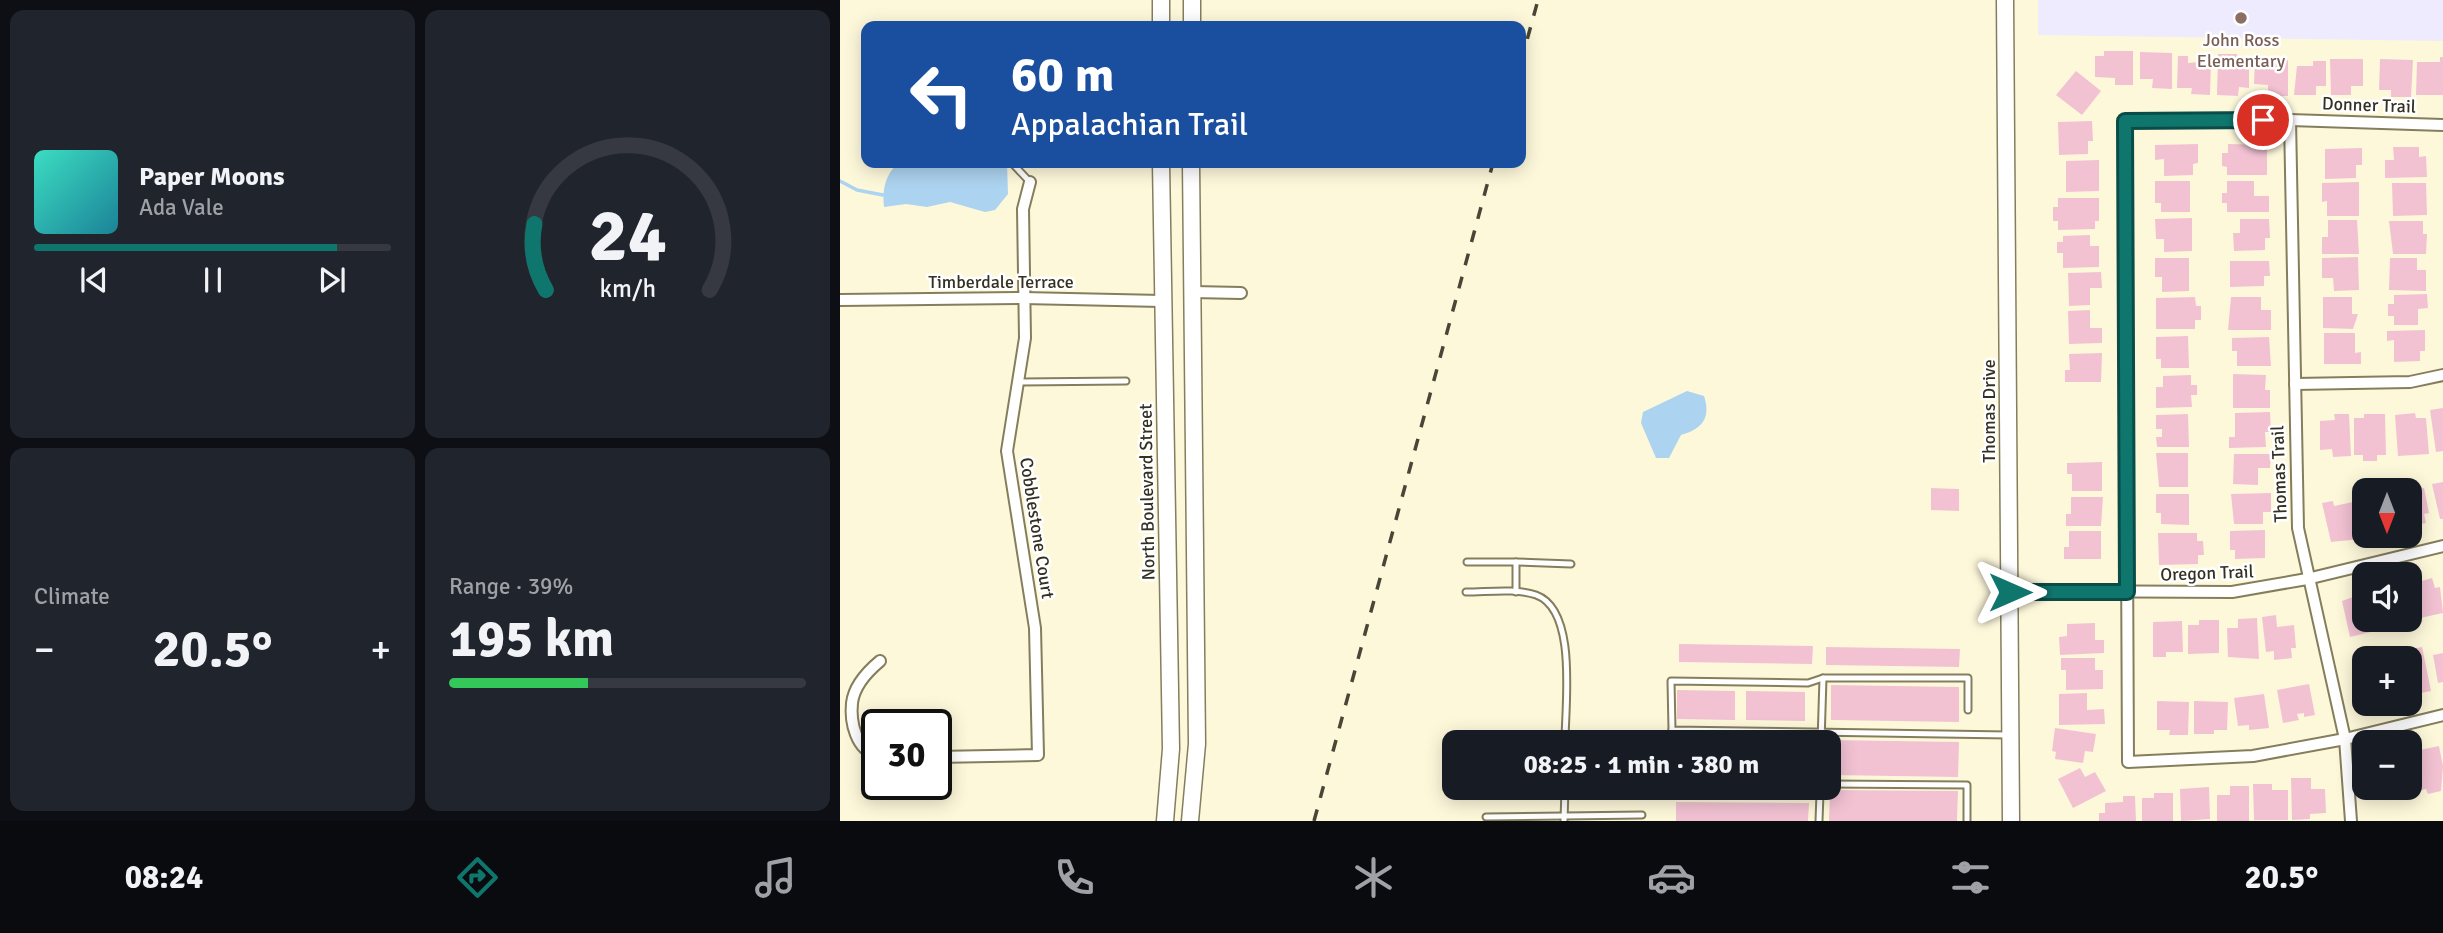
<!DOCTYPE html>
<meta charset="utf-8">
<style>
:root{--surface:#171b24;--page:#20242c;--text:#f1f3f6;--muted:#9ea1a6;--line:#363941;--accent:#0f766e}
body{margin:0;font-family:Signika,sans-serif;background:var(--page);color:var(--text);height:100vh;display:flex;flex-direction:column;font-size:26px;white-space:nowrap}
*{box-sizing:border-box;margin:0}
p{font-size:23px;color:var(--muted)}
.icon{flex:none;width:38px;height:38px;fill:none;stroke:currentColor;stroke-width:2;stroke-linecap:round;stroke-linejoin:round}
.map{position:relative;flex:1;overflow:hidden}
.side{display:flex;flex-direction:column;gap:10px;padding:10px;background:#0d0f14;width:840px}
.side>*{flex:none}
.top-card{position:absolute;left:21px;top:21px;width:665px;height:147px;border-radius:14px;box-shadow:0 4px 18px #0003;background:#1a4fa0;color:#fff;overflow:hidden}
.needle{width:46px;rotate:180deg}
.controls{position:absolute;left:1512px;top:478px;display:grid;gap:14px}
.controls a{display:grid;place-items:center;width:70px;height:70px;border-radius:14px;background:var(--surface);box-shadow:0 4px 18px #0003;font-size:35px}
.speed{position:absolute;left:21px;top:709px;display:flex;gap:14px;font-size:35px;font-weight:700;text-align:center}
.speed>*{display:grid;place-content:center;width:91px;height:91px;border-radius:50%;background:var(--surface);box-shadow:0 4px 18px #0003;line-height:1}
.speed .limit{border:4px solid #111;border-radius:10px;background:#fff;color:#111}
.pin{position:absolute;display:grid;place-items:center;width:60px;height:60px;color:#fff;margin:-30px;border:4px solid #fff;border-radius:50%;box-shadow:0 2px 7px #0007}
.me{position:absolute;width:77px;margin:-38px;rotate:90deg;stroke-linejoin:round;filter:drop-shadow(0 0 5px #0008)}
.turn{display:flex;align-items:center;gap:24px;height:147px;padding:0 35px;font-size:32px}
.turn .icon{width:91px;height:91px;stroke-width:2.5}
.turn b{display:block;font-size:49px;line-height:60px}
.big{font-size:52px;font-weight:700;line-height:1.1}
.side .tile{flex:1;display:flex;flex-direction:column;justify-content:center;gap:10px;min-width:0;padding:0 24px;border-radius:14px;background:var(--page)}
.side .dial{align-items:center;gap:0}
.dial svg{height:182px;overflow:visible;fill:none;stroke:var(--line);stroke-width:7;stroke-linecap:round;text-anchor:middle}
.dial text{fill:var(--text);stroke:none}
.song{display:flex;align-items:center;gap:21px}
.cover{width:84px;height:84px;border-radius:10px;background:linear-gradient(135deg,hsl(170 70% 55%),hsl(190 70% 35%))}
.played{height:7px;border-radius:4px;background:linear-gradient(90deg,var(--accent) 85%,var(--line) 85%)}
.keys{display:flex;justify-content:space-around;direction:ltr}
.heat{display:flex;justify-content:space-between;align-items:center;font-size:38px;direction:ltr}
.charge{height:10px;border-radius:5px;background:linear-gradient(90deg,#34c759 39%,var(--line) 0)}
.side .tiles{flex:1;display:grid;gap:10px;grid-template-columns:repeat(2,1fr)}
.trip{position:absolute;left:602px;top:730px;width:399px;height:70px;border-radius:14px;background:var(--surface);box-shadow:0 4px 18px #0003;font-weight:700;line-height:70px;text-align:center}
.tab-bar{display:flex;height:112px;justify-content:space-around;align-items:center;background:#090b0e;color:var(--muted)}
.tab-bar .icon{width:49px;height:49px}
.tab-bar .current{color:var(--accent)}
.tab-bar b{font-size:32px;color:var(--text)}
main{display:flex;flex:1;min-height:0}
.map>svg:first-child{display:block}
</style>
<main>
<section class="side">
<div class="tiles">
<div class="tile">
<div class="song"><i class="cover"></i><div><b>Paper Moons</b><p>Ada Vale</p></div></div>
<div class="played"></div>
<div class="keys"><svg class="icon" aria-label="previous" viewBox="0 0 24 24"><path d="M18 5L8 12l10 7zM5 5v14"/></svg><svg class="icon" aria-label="pause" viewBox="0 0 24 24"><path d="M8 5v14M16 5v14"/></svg><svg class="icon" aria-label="next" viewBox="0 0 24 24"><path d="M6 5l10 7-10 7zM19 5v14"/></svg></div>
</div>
<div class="tile dial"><svg viewBox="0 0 100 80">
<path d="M14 69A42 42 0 1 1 86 69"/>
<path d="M14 69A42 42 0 0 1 9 40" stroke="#0f766e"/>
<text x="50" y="56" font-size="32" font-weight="700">24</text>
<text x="50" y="72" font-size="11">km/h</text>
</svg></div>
<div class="tile"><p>Climate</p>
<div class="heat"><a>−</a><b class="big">20.5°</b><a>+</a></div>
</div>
<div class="tile"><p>Range · 39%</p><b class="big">195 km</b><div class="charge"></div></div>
</div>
</section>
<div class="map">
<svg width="1603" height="821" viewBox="0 0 1603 821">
<rect width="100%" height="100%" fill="#fef8db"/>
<!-- education -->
<polygon fill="#edebfd" points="1198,0 1603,0 1603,41 1198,35"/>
<!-- water -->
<g fill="#acd3f0">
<path d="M58,163H167L168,194L155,210L145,212L110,202L87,207L66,204L44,207C42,190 45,175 58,163Z"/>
<path d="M847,391L864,396C871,417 863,429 841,435L829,458H816L801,423L803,412Z"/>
</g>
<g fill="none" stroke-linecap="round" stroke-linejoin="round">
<!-- stream -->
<polyline stroke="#acd3f0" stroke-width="3.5" points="0,181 17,190 43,195"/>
</g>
<!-- building -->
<g fill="#f2c2d3">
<polygon points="1264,51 1293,51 1293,85 1275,85 1275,78 1255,77 1255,56 1264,56"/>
<polygon points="1300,52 1332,53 1332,89 1312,88 1313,79 1300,79"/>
<polygon points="1378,54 1397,54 1396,62 1409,63 1409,88 1399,87 1398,96 1377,95"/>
<polygon points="1338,56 1348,56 1348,63 1371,61 1370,95 1351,94 1352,88 1337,88"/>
<polygon points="1600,57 1603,57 1603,95 1576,95 1577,62 1600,62"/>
<polygon points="1415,59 1448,60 1448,96 1428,96 1428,85 1414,84"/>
<polygon points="1490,59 1523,59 1523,86 1511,86 1511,95 1491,95"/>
<polygon points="1540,59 1573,60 1571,97 1551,97 1551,90 1539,90"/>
<polygon points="1473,61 1486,61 1486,86 1476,86 1476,95 1454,95 1457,66 1473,66"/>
<polygon points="1236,71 1261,91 1242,115 1216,95"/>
<polygon points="1252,121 1253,141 1248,141 1248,154 1219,155 1218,122"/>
<polygon points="1358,144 1358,163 1353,164 1353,175 1324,176 1324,159 1315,160 1315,145"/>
<polygon points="1388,144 1427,145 1427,175 1387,175 1387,167 1382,166 1382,153 1388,153"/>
<polygon points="1553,147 1579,147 1579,157 1586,156 1587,177 1545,178 1545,160 1554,160"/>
<polygon points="1522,148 1522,165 1516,165 1516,178 1485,179 1485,149"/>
<polygon points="1259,160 1259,191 1226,192 1226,161"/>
<polygon points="1315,181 1350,181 1350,212 1321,212 1321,203 1315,203"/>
<polygon points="1387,181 1414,181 1414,196 1429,196 1429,212 1387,212 1387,203 1382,203 1382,193 1387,193"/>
<polygon points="1519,182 1519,216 1487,216 1487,201 1482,202 1482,183"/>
<polygon points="1552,183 1586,183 1587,215 1553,216"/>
<polygon points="1218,198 1259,198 1259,221 1255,221 1255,229 1218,230 1218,221 1213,221 1213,207 1218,207"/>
<polygon points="1352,218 1352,251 1324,252 1324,239 1316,239 1315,219"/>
<polygon points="1400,219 1429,219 1430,238 1425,238 1425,250 1394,251 1393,233 1400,233"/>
<polygon points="1488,220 1517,220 1519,254 1482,254 1482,237 1488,237"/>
<polygon points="1549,221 1583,221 1583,234 1587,234 1586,254 1553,254"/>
<polygon points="1250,235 1250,246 1259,246 1259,267 1223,268 1223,253 1217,253 1217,242 1223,242 1223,236"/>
<polygon points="1518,257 1519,290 1494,291 1493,278 1482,278 1482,258"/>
<polygon points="1315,258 1349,258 1349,291 1322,292 1322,277 1315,277"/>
<polygon points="1550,258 1577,258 1577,270 1586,270 1586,291 1549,290"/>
<polygon points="1390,261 1429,261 1430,276 1424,276 1424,286 1390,287"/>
<polygon points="1261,272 1262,288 1250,288 1250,305 1229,306 1228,273"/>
<polygon points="1587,294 1588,308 1578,309 1578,325 1554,325 1554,316 1548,316 1548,304 1554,304 1554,295"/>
<polygon points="1355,297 1356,306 1361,306 1361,320 1355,320 1355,329 1316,329 1316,298"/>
<polygon points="1391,297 1421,297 1421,310 1431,310 1431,330 1388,330"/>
<polygon points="1483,297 1512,297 1512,314 1518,314 1513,329 1483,328"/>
<polygon points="1250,310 1250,328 1262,328 1262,343 1229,344 1228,311"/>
<polygon points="1585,330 1585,351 1580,351 1580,361 1554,362 1554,340 1547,341 1547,331"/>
<polygon points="1484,333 1515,333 1515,353 1521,352 1521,364 1484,364"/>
<polygon points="1348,336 1349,368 1321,368 1321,359 1316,359 1316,337"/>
<polygon points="1429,337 1431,366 1397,366 1397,351 1392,351 1392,338"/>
<polygon points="1262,353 1261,382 1225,382 1225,370 1230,370 1229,354"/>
<polygon points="1393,374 1426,375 1425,390 1430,390 1430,408 1393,408"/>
<polygon points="1351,375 1351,385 1357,385 1357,395 1351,395 1352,407 1316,408 1316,387 1323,387 1323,376"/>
<polygon points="1603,408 1603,451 1596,452 1590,410"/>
<polygon points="1430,412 1431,432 1425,432 1426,447 1389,448 1389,437 1395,437 1395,413"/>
<polygon points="1575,413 1576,418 1586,418 1589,454 1558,456 1555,415"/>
<polygon points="1348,414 1349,447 1317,447 1316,437 1322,437 1322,429 1316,429 1316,415"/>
<polygon points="1494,414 1509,414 1511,456 1493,457 1492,449 1480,450 1480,421 1495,420"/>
<polygon points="1524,414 1545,414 1546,455 1537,455 1537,461 1523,461 1523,455 1514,455 1514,418 1524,418"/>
<polygon points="1316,453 1348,453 1348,487 1319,487"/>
<polygon points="1394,454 1431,454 1430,468 1418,468 1418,485 1393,484"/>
<polygon points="1262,462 1262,491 1232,491 1232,474 1227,474 1227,463"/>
<polygon points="1603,482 1603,519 1600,519 1592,484"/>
<polygon points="1091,488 1119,489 1119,511 1091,510"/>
<polygon points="1584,488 1589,513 1584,514 1586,523 1570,526 1570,491"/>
<polygon points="1431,493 1431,512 1423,512 1423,524 1394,524 1391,494"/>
<polygon points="1316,494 1349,494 1349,525 1321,524 1321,513 1316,513"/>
<polygon points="1231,497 1263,497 1261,526 1226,526 1226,514 1231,514"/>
<polygon points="1493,501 1494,506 1513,502 1521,539 1491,542 1482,503"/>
<polygon points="1425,530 1425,558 1395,559 1395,550 1390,550 1390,531"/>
<polygon points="1229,531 1261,531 1261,559 1224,559 1224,547 1229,547"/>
<polygon points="1318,533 1357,533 1357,541 1363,541 1364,555 1358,555 1358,564 1319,565"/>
<polygon points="1592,578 1595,588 1600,587 1603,613 1580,618 1571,584"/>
<polygon points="1524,593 1524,620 1532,620 1535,631 1510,637 1502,601"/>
<polygon points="1436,615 1437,627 1454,625 1456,648 1451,648 1452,658 1434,660 1434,651 1426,652 1422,617"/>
<polygon points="1417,618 1419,659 1388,657 1387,628 1398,628 1398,619"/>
<polygon points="1359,620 1379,620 1379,653 1348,654 1348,625 1359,625"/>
<polygon points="1540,620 1556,620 1557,627 1541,629"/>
<polygon points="1342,621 1343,652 1326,652 1326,657 1313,657 1313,622"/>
<polygon points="1255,623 1255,640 1264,640 1264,653 1220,655 1219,637 1227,636 1227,624"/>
<polygon points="839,644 973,646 972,664 839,662"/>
<polygon points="986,647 1120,649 1119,667 986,665"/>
<polygon points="1582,647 1591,691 1571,695 1570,658 1557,658 1556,652"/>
<polygon points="1603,653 1603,682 1598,683 1593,655"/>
<polygon points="1221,658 1255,658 1255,670 1263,670 1263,689 1226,690 1226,670 1221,670"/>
<polygon points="1469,684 1475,715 1464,717 1464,713 1457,714 1459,720 1443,723 1437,690"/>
<polygon points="991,685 1119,687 1119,722 991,720"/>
<polygon points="837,690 895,691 895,720 837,719"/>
<polygon points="906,691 965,692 965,721 906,720"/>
<polygon points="1247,693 1247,710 1264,709 1265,724 1219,725 1219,694"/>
<polygon points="1424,694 1429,728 1409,730 1409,725 1398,726 1394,698"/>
<polygon points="1317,701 1349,702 1348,735 1329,735 1330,730 1317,730"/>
<polygon points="1354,701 1388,702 1387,730 1374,730 1374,734 1354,734"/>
<polygon points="1215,728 1256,734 1253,752 1245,751 1243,763 1215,759 1216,752 1212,751"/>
<polygon points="991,740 1119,742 1118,777 990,775"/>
<polygon points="1599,746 1603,766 1601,791 1588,794 1586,789 1576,791 1570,752"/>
<polygon points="1240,768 1245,777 1255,772 1266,791 1233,808 1218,779"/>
<polygon points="1451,778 1471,778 1471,789 1485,789 1486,813 1470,814 1470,819 1452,820"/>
<polygon points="1413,784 1432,784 1432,790 1448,790 1448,820 1414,820"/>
<polygon points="1390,786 1409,786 1409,821 1377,821 1377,795 1390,795"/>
<polygon points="1369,787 1370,819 1341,821 1340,789"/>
<polygon points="1539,788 1568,788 1569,793 1540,797"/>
<polygon points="990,790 1118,791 1117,821 989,821"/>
<polygon points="1314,793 1333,793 1333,821 1302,821 1302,798 1314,798"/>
<polygon points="1283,796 1295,796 1296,821 1259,821 1259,813 1265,813 1265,803 1283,802"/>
<polygon points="836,802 969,803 968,821 836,821"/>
</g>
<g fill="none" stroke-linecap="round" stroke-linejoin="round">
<!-- lane casing -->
<g stroke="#857e5d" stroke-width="9">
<g id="lane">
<polyline points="172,163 189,181"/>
<polyline points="180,382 286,381"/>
<polyline points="627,562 676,562 676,592"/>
<polyline points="676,562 731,564"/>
<path d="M626,592C648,592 675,588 696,595C738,610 725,705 725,742"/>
<polyline points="1128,710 1128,678 983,678 968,683 831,681 832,730 1168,735"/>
<polyline points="832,742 832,730"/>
<polyline points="981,742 983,678"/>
<polyline points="989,784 1127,785 1127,821"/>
<polyline points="832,788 832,793 980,793 981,788"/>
<polyline points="646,817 802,815"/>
<polyline points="724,821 725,788"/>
<polyline points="979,821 980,793"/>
</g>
</g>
<!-- street casing -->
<g stroke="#857e5d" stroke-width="14">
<g id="street">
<polyline points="1450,120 1458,528 1505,739 1511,821"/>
<polyline points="1603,125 1450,120 1285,121 1288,762 1413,756 1505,739 1603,715"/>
<polyline points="353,292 401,293"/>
<polyline points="0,300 183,298 322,301"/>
<polyline points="1455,384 1570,382 1603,375"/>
<polyline points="1170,591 1392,592 1467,579 1603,546"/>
<path d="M37,755C16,750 10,722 12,703C14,686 28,671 40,661"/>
<polyline points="96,757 198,755 195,628 167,451 185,338 183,209 190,182"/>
</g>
</g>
<!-- secondary casing -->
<g stroke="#857e5d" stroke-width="19">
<g id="secondary">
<polyline points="321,0 321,26"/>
<polyline points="1165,0 1171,821"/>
<polyline points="352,26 352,0"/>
<polyline points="321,163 331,749 325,821"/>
<polyline points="350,821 357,744 351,163"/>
</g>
</g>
<!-- lane -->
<use href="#lane" stroke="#fff" stroke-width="5"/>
<!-- street -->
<use href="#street" stroke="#fff" stroke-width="10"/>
<!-- secondary -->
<use href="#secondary" stroke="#fff" stroke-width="16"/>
<!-- rail -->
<g stroke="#4a4637" stroke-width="3.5" stroke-dasharray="12 12" stroke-linecap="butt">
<polyline points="681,62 698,0"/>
<polyline points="474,821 653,163"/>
</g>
</g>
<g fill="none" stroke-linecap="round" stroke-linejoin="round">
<!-- route casing -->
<g stroke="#0a4d48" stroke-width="18">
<polyline id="route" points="1170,592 1287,592 1285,121 1423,120"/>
</g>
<!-- route -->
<use href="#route" stroke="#0f766e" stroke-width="12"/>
</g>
<!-- markers -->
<circle fill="#8d6e63" stroke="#fff" stroke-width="2.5" cx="1401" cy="18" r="7"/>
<g text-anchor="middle" stroke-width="5" stroke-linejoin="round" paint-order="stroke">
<!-- education labels -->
<g font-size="18" fill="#785e54" stroke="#fff">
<text x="1401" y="46">John Ross<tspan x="1401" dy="21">Elementary</tspan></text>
</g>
<!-- street labels -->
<g font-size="18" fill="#343123" stroke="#fff">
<text transform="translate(1529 105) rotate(2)" y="6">Donner Trail</text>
<text x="161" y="288">Timberdale Terrace</text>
<text transform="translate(1149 411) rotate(-90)" y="6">Thomas Drive</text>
<text transform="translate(1439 474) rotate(-92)" y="6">Thomas Trail</text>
<text transform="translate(307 492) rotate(-91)" y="6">North Boulevard Street</text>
<text transform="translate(197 528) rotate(81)" y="6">Cobblestone Court</text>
<text transform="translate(1367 573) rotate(-2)" y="6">Oregon Trail</text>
</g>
</g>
</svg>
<div class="controls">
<a><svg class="needle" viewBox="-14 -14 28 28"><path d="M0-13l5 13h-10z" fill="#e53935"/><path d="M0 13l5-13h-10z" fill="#9ea1a6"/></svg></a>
<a><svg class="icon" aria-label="sound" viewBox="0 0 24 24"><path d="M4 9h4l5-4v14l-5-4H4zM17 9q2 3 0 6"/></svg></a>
<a>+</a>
<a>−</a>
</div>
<div class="speed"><div class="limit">30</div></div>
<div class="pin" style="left:1423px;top:120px;background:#d93025"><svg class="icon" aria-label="arrive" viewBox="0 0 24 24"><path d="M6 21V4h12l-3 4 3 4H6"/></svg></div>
<svg class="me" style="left:1170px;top:592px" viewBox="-20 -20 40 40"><path d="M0-17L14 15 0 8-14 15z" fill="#0f766e" stroke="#fff" stroke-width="4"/></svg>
<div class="trip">08:25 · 1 min · 380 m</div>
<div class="top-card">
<div class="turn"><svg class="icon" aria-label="left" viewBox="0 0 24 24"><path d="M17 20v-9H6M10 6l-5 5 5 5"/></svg><div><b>60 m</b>Appalachian Trail</div></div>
</div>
</div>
</main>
<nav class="tab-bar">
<b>08:24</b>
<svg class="icon current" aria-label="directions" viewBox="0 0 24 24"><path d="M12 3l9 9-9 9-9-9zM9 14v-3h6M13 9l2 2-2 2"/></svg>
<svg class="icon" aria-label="music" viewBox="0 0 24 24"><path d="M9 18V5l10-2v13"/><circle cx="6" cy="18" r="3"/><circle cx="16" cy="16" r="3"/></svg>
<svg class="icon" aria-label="phone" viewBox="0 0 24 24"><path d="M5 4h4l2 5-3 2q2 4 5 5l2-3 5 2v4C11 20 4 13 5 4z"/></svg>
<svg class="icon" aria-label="climate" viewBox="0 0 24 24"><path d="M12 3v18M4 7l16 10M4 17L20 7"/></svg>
<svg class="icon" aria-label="car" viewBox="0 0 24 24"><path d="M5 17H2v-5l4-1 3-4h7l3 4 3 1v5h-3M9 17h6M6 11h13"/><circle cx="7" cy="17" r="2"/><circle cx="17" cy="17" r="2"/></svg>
<svg class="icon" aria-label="filters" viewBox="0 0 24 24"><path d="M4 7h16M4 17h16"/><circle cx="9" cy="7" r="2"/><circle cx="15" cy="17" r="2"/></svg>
<b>20.5°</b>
</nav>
